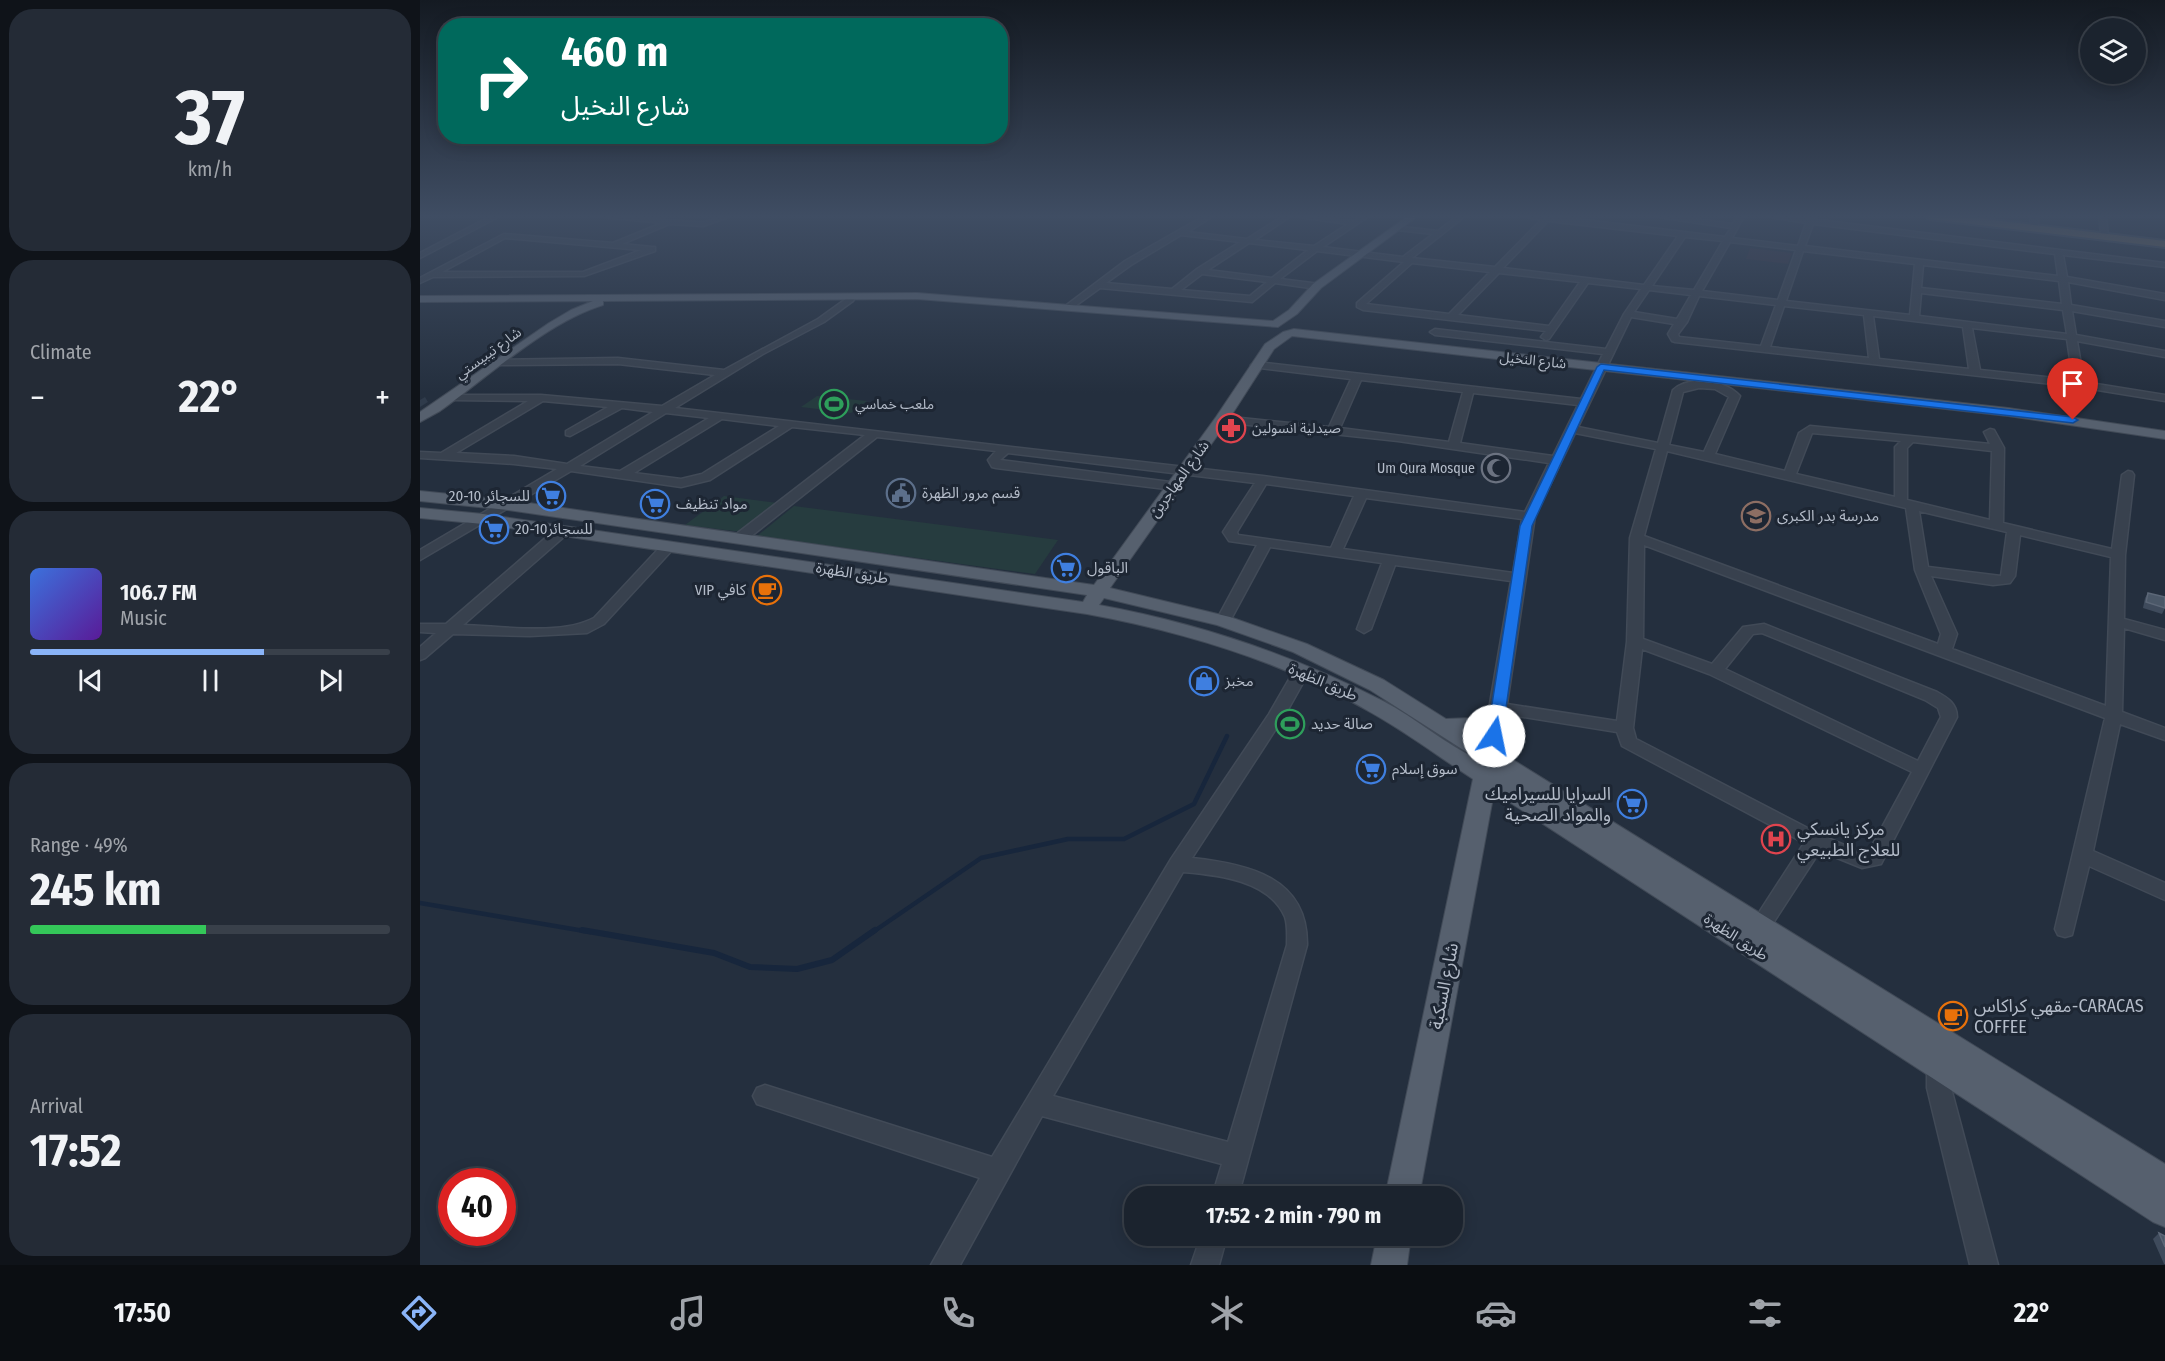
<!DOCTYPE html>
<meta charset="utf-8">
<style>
:root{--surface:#1b232e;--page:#242b36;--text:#f1f3f6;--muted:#a0a4aa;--line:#39404a;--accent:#8ab4f8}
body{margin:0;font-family:"Fira Sans Condensed","Noto Sans Arabic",sans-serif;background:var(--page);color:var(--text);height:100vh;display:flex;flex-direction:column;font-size:22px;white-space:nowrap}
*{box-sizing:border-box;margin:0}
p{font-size:20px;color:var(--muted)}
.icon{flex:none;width:33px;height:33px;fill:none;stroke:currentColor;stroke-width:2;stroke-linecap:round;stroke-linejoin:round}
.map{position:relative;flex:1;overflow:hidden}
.side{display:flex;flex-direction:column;gap:9px;padding:9px;background:#0f1319;width:420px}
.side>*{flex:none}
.hud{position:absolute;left:18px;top:18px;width:570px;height:126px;border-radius:24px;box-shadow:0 3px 15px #0003,0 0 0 2px var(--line);background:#00695c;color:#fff;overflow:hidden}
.fabs{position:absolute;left:1660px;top:18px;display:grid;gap:12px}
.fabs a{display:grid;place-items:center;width:66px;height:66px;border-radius:50%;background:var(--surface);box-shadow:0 3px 15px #0003,0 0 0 2px var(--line);font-size:30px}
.speed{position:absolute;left:18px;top:1168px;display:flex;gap:12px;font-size:30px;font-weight:700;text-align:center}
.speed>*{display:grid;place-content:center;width:78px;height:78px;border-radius:50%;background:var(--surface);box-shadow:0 3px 15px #0003,0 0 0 2px var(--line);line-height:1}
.speed .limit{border:9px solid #d22;background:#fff;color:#111}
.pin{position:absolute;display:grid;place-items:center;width:51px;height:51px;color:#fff;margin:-62px -26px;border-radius:50% 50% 50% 0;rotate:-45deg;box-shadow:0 0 6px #0007}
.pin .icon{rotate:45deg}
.me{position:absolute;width:66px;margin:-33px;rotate:11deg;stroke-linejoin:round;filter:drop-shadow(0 0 4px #0008)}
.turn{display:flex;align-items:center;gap:21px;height:126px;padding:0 24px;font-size:27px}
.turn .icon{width:78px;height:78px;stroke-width:2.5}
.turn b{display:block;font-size:42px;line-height:51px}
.big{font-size:45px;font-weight:700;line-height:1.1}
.side .widget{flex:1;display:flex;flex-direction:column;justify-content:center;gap:9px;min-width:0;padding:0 21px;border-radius:24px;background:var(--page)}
.side .dial{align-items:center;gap:0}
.dial b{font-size:78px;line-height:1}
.song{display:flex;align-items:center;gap:18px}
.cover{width:72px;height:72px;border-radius:9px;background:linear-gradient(135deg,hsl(220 70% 55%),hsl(270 70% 35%))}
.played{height:6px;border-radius:3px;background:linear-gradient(90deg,var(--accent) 65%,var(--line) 65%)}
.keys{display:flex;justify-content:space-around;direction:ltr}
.heat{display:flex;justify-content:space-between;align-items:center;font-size:33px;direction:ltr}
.charge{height:9px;border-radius:4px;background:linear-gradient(90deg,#34c759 49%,var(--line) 0)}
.trip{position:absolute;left:704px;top:1186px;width:339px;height:60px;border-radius:24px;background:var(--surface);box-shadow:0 3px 15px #0003,0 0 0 2px var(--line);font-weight:700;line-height:60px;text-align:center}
.dock{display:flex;height:96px;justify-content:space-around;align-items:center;background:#0b0e12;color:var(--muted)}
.dock .icon{width:42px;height:42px}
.dock .active{color:var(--accent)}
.dock b{font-size:27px;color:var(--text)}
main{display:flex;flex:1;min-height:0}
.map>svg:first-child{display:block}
</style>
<main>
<section class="side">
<div class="widget dial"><b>37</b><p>km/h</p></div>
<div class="widget"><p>Climate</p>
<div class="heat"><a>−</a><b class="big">22°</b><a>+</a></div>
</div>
<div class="widget">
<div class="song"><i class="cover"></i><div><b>106.7 FM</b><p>Music</p></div></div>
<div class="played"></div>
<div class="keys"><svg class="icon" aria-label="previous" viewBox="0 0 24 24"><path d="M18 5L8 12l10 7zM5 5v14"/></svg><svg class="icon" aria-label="pause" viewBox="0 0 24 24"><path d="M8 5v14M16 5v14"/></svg><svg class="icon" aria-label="next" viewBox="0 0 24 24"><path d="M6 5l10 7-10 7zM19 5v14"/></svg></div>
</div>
<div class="widget"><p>Range · 49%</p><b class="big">245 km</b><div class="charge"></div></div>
<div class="widget"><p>Arrival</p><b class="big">17:52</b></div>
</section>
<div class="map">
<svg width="1745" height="1265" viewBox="0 0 1745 1265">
<rect width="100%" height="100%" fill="#242f3e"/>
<!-- medical -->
<polygon fill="#32303f" points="1330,248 1372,253 1368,264 1326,259"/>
<!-- green -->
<g fill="#263c3f">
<polygon points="397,396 447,401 431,413 381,407"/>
<polygon points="304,496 358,503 322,532 265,525"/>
<polygon points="374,506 638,540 615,574 337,536"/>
</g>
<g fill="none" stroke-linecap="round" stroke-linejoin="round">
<!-- stream-far1 -->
<g stroke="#17263c" stroke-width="4.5">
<polyline points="0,903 170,932"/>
<polyline points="453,932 561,858 648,839 704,839 774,804 807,736"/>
</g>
<!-- stream -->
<polyline stroke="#17263c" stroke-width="6" points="162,930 294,953 330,967 377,969 412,960 455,930"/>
<!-- minor casing -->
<g stroke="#414a57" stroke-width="3">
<g id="minor">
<polygon points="71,216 80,216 0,258 0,253"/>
<path d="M173,216C208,216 244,221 280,222C290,222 300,216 311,216L283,226L249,224L202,244L232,247H235V251L164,276L13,277L0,283V278L84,234L193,243L242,223ZM85,238L221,250L163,272H22Z"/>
<path d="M784,216H793L768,232L827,239L863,216H871L835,240L894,246L928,224L872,216L934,221L941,216H949L903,247L983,257L1013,234L977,230L974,226L1018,231L1037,216H1045L992,258L1075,267L1121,220L1102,216H1132L1305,237L1311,228L1232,216H1255L1313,224L1317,216H1324L1312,238L1378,246L1386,223L1344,216H1367L1745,263V267L1643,255L1647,277L1745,294V300L1648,282L1651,305L1745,321V327L1652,311L1656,335L1745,351V357L1657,341L1664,382L1745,395V401L1659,387L1255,342L1252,341L1248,334L1254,324L1211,317L1158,427L1238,443L1253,390C1269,375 1306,380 1320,396L1295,454L1365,471L1379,433L1390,426L1570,444L1564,432L1570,429L1574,430L1584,448L1583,523L1692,549L1702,475L1708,471L1712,472L1714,475L1705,555L1704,619L1745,630V640L1704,628L1702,712L1745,728V740L1700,724L1673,851L1745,883V900L1669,866L1652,935L1645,937L1638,935L1635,929L1685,718L1224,545L1223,639L1292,664L1323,627L1344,624L1517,692C1528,698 1537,704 1537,717L1461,864L1442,868L1400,851L1346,934L1339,936L1332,934L1329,928L1384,843L1202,746L1197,732L1085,714L1079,756L1076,760H1064L1061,756L1091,581L975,565L951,629L944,633L937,629L962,563L850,547L810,621L808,624H798L796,621L837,545L809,541L803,532L835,483L588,453L580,460L758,483L760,486L754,490L576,468L572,467L568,460L576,451L457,437L325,541H315L313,538L315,535L445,435L372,427L290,480L261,487L151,471L0,560V550L137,469L94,464L0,458V452L21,453L108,401L33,400L29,399V395H121L242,406L295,375L198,364L77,365L72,362L74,360L198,358L304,370L398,319L430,296L434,299L433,301L404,322L343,354L255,408L843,476L1105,512L1129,463L978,441L802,422L797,419L802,416L909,427L931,379L832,367L831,365L836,362L1161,399L1183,354L1015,335L1010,332L1015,329L1186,349L1204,314L1221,289L1168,283L1129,339L1126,340L1121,337L1126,331L943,310L937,307V303L984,262L897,251L860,279L900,284L901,286L897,289L855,283L832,302L680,288L651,309L644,307L705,261ZM1128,221L1258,236L1224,285L1083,268ZM1393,224L1635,254L1638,276L1385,246ZM761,235L820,242L777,269L752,289L686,283L711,265ZM1265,237L1303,241L1274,290L1232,286ZM1310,242L1376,250L1358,300L1282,291ZM829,243L888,250L852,278L788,270ZM1383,251L1495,264L1490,315L1366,301ZM992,263L1070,272L1029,314L946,304ZM1503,265L1639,281L1642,304L1501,288ZM1079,273L1160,282L1129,326L1038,315ZM782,274L847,282L830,296L761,290ZM1229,290L1271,295L1257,319L1214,312ZM1501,293L1643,310L1647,334L1499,316ZM1279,296L1356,305L1341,346L1259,337L1258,334L1267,322ZM1364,306L1444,315L1449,358L1350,347ZM1453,316L1543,327L1549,369L1459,359ZM1552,328L1647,339L1653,380L1560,370ZM941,380L1043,392L1029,442L920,428ZM1279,388L1295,389L1309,397L1284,452L1249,445L1263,392ZM1053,393L1158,405L1133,456L1040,443ZM123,401L188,407L146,431V435L150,436L202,408L233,412L147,464L94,456L36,453ZM246,413L289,418L200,471L160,466ZM302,419L359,426L282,474L261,479L214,473ZM1155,433L1236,449L1210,538L1207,642L1197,721L1087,704L1115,516ZM1392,433L1481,441L1475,447V497L1376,474ZM1493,442L1572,451L1570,520L1487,500V448ZM1247,451L1486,508L1495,570L1521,634L1518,644L1224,536ZM846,484L934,496L911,548L818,535L817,532ZM946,498L1102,519L1093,573L923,549ZM1499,511L1587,532L1581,576L1508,567ZM1600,535L1691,557L1686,706L1532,649L1537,634L1511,576L1573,585L1590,583L1595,576ZM1342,633L1505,700L1518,708L1521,717L1498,761L1305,669L1333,634ZM1222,649L1289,674L1492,772L1448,853H1443L1403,836L1216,739L1213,728Z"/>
<polygon points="1610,216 1618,216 1618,228 1611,226"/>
<polygon points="1679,216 1686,216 1688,236 1681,234"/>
<path d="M142,527L149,531L147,534L43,625C81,626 140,636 174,618L243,544H253L255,547L184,624L167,633L110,636L33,634L5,658L0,660V647L16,633L0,632V624H26L137,528Z"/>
<path d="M881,667L889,672L865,715L772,858C828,864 888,877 887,945L818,1197H792L802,1164L622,1116L540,1265H511L560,1178L337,1104L333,1096L337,1088L345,1085L572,1157L751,859L849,714L875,669ZM763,872C798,875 849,880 865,917C868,926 867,936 867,945L808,1142L633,1096Z"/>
<polygon points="1519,1055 1527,1059 1531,1066 1531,1088 1578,1265 1550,1265 1507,1088 1507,1066 1511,1059"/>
<polygon points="781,1236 807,1236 799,1265 771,1265"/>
</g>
</g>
<!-- major casing -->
<g stroke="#414a57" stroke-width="2">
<g id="major">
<path d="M988,216H998L901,288L877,314L858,327L497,299L183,301V305C127,322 68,377 20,411L0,422V412L129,323L151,310L173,301L0,302V296L497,293L853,321L869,310L893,284Z"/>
<path d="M874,329L1588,408L1745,431V439L1588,416L872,336L854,349L809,419L690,588L810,617L887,644L964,680L1026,719L1052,718L1078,710L1086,712L1089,717L1086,722L1048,732L1745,1164V1227L1733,1222L1074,792L999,1197H965L1053,779C1019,757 986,732 950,712C864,662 765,632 667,614L63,524L0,518V508L63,514L663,602L667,595L88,510L0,501V491L88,500L674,585L796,417L845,344L863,332ZM684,598L797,625L873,652L950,690L1059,760C1026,745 996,718 963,701C873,655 778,623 679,605Z"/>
<polygon points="957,1236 991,1236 987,1265 951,1265"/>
</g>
</g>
<!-- highway casing -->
<g stroke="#434c59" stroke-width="4">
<polygon id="highway" points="1505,216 1540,216 1745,241 1745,247 1510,219"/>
</g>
<!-- minor -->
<use href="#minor" fill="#38414e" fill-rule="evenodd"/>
<!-- major -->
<use href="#major" fill="#56606e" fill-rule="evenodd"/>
<!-- highway -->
<use href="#highway" fill="#746855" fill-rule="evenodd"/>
</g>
<!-- wall -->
<g fill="#3f4b5c">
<polygon points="1728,593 1745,597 1745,608 1742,614 1723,608 1725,598"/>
<polygon points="1739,1233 1745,1236 1745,1264 1744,1264 1733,1239"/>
</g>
<!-- shaded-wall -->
<polygon fill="#2f3b4b" points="5,397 8,402 0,407 0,400"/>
<!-- building -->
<g fill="#4b5868" stroke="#5c6777" stroke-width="1.5">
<polygon points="1728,593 1745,597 1745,608 1726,602"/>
<polygon points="1739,1233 1745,1236 1745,1247"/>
</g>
<!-- sky -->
<linearGradient id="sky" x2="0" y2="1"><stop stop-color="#141a22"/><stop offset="0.55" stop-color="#3f4d63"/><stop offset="1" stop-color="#3f4d63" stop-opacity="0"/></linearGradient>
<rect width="1745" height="393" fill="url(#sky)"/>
<!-- route -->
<polygon fill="#1a73e8" stroke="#114b97" stroke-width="1.5" points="1181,364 1653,417 1658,420 1653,423 1184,370 1112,526 1082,736 1080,740 1069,740 1067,736 1100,526 1177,367"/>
<!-- icons -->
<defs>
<g id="stadium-ring" transform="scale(1.5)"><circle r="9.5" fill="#1d2633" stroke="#2e9e5b" stroke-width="1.5"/><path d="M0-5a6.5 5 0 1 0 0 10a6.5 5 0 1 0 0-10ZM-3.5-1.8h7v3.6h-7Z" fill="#2e9e5b"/></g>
<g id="pharmacy-ring" transform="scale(1.5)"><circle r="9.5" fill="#1d2633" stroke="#e0444e" stroke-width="1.5"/><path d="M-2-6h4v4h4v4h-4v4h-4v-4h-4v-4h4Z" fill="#e0444e"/></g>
<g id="mosque-ring" transform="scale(1.5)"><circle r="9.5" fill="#1d2633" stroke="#6b7280" stroke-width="1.5"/><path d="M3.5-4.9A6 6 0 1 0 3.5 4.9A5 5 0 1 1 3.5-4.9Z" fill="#6b7280"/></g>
<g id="civic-ring" transform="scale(1.5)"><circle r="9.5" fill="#1d2633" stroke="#5c6f8a" stroke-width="1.5"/><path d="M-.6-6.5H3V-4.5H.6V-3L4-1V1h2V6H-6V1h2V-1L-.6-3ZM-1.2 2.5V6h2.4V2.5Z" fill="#5c6f8a"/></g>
<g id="supermarket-ring" transform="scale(1.5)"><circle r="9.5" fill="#1d2633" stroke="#3f7fe0" stroke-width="1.5"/><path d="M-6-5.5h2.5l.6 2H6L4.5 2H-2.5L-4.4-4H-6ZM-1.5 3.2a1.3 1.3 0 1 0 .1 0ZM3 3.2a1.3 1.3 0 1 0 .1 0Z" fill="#3f7fe0"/></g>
<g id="school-ring" transform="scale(1.5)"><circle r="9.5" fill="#1d2633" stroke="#8d6e63" stroke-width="1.5"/><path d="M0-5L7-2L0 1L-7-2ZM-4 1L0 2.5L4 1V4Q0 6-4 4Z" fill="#8d6e63"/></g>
<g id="cafe-ring" transform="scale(1.5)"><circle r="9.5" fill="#1d2633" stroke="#e8710a" stroke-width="1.5"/><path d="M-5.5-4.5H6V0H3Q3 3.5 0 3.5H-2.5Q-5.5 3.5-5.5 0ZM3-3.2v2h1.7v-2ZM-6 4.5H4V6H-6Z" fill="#e8710a"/></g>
<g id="shop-ring" transform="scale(1.5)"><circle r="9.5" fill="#1d2633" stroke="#3f7fe0" stroke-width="1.5"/><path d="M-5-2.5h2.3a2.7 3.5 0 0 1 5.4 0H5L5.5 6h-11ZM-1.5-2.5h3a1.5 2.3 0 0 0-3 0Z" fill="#3f7fe0"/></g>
<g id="hospital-ring" transform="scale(1.5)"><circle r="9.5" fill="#1d2633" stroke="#e0444e" stroke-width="1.5"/><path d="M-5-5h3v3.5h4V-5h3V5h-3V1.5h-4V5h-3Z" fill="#e0444e"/></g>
</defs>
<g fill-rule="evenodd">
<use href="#stadium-ring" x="414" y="404"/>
<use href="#pharmacy-ring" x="811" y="428"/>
<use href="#mosque-ring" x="1076" y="468"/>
<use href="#civic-ring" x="481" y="493"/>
<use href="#supermarket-ring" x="131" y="496"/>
<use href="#supermarket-ring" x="235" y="504"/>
<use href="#school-ring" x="1336" y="516"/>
<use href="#supermarket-ring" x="74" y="529"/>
<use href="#supermarket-ring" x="646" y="568"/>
<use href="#cafe-ring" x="347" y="590"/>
<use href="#shop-ring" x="784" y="681"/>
<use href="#stadium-ring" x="870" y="724"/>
<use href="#supermarket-ring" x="951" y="769"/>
<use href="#supermarket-ring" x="1212" y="804"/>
<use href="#hospital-ring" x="1356" y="839"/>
<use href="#cafe-ring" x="1533" y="1016"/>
</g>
<g text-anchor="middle" stroke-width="6" stroke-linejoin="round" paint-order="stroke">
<!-- far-street labels -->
<g font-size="14" fill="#b4bcc9" stroke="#1d2633">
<text transform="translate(68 353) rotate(-36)" y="5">شارع تيبيستي</text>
<text transform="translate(1113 360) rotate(6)" y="5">شارع النخيل</text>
</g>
<!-- far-poi labels -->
<g font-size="14" fill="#b4bcc9" stroke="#1d2633" text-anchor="start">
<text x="435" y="409">ملعب خماسي</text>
<text x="832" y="433">صيدلية انسولين</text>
<text x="1055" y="473" text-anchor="end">Um Qura Mosque</text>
</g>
<!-- street labels -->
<g font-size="15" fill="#b4bcc9" stroke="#1d2633">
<text transform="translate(759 479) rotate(-54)" y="5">شارع المهاجرين</text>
<text transform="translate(432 573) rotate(9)" y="5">طريق الظهرة</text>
<text transform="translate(903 682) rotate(23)" y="5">طريق الظهرة</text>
<text transform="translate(1316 937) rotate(33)" y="5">طريق الظهرة</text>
</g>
<!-- poi labels -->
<g font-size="15" fill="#b4bcc9" stroke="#1d2633" text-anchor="start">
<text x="502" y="498">قسم مرور الظهرة</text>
<text x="110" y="501" text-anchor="end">20-10 للسجائر</text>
<text x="256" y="509">مواد تنظيف</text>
<text x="1357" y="521">مدرسة بدر الكبرى</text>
<text x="95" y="534">20-10للسجائر</text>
<text x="667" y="573">الباقول</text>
<text x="326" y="595" text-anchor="end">VIP كافي</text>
<text x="805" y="686">مخبز</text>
<text x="891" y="729">صالة حديد</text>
<text x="972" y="774">سوق إسلام</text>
</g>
<!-- near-poi labels -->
<g font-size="18" fill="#b4bcc9" stroke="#1d2633" text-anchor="start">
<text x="1191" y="800" text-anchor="end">السرايا للسيراميك<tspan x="1191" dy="21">والمواد الصحية</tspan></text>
<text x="1377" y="835">مركز يانسكي<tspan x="1377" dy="21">للعلاج الطبيعي</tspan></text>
<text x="1554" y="1012">مقهي كراكاس-CARACAS<tspan x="1554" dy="21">COFFEE</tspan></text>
</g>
<!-- near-street labels -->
<g font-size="18" fill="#b4bcc9" stroke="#1d2633">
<text transform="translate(1024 986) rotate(-79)" y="6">شارع السكبة</text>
</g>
</g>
</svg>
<div class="fabs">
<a><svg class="icon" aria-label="layers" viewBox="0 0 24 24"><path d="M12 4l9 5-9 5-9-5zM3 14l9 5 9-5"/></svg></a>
</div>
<div class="speed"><div class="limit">40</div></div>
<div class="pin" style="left:1653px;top:420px;background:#d93025"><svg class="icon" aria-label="arrive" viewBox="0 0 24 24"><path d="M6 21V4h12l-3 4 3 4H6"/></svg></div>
<svg class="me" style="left:1074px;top:736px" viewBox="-20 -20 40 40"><circle r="19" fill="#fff"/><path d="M0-13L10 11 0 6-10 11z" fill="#1a73e8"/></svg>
<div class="trip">17:52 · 2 min · 790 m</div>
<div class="hud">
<div class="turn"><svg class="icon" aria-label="right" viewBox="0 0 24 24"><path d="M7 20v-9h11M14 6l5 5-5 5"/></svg><div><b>460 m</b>شارع النخيل</div></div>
</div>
</div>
</main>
<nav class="dock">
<b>17:50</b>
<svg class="icon active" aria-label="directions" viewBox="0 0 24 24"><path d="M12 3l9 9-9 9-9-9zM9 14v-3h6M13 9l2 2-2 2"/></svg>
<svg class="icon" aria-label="music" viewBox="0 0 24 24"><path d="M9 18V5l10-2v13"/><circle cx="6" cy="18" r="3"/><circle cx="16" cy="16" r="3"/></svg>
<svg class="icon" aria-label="phone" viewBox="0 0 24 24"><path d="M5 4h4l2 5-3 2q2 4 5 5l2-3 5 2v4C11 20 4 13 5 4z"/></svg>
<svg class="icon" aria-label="climate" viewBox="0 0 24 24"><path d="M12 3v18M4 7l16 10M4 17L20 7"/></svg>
<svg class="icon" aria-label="car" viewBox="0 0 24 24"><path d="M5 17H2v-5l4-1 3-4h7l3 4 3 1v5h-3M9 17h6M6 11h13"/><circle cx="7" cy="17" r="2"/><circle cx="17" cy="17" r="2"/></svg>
<svg class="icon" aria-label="filters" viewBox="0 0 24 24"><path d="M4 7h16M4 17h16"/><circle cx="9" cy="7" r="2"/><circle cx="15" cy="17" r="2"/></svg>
<b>22°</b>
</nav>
